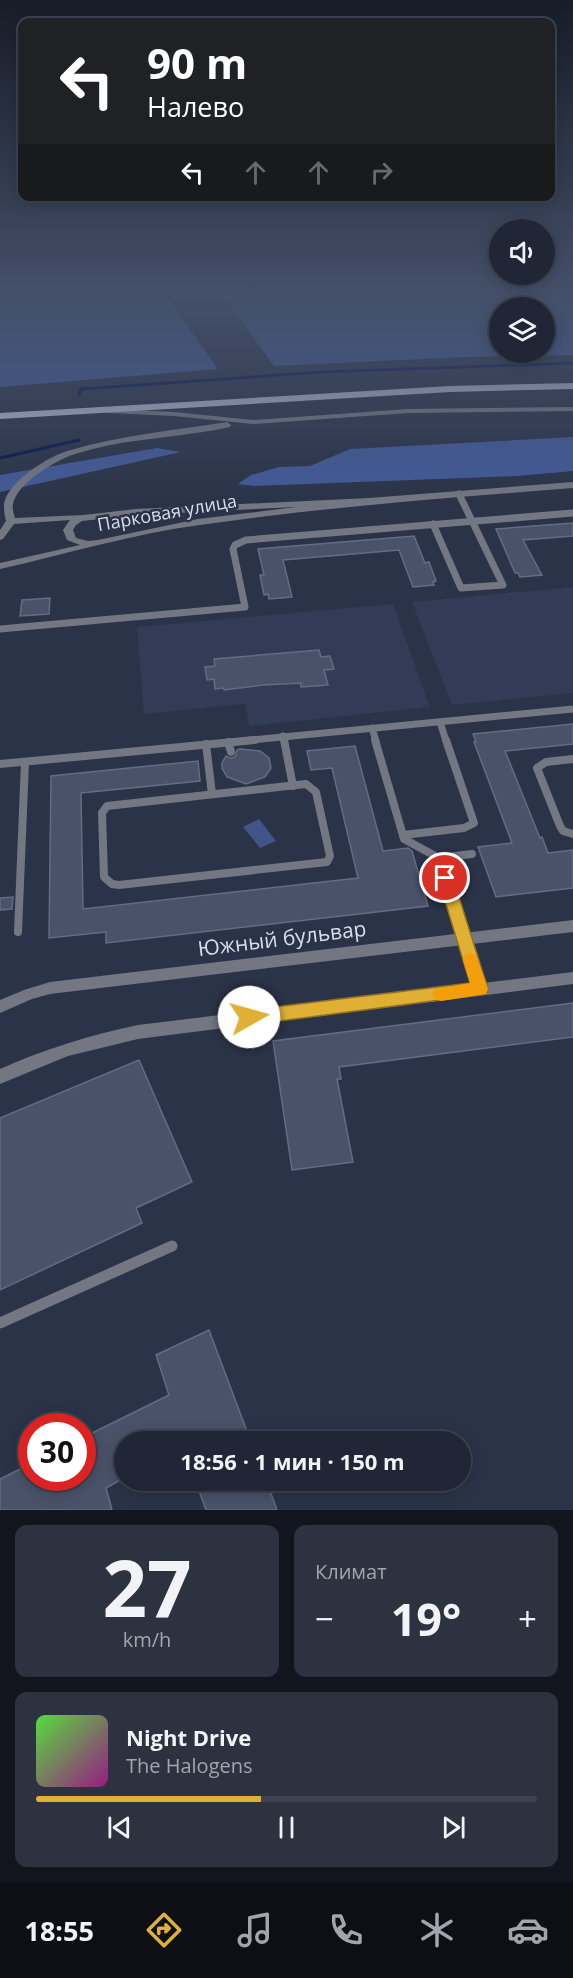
<!DOCTYPE html>
<html lang="ru">
<meta charset="utf-8">
<style>
:root{--surface:#202635;--page:#2d3241;--text:#f1f3f6;--muted:#a2a5ad;--line:#3d4350;--accent:#dfb034}
body{margin:0;font-family:"Open Sans",sans-serif;background:var(--page);color:var(--text);height:100vh;display:flex;flex-direction:column;font-size:22px;white-space:nowrap}
*{box-sizing:border-box;margin:0}
p{font-size:20px;color:var(--muted)}
.icon{flex:none;width:33px;height:33px;fill:none;stroke:currentColor;stroke-width:2;stroke-linecap:round;stroke-linejoin:round}
.map{position:relative;height:1510px;overflow:hidden}
.side{display:flex;flex-direction:column;gap:15px;padding:15px;background:#12151d;flex:1}
.side>*{flex:none}
.top-card{position:absolute;left:18px;top:18px;width:537px;height:183px;border-radius:12px;box-shadow:0 3px 15px #0003,0 0 0 2px var(--line);background:#202124;color:#fff;overflow:hidden}
.tools{position:absolute;left:489px;top:219px;display:grid;gap:12px}
.tools a{display:grid;place-items:center;width:66px;height:66px;border-radius:50%;background:var(--surface);box-shadow:0 3px 15px #0003,0 0 0 2px var(--line);font-size:30px}
.speed{position:absolute;left:18px;top:1413px;display:flex;gap:12px;font-size:30px;font-weight:700;text-align:center}
.speed>*{display:grid;place-content:center;width:78px;height:78px;border-radius:50%;background:var(--surface);box-shadow:0 3px 15px #0003,0 0 0 2px var(--line);line-height:1}
.speed .limit{border:9px solid #d22;background:#fff;color:#111}
.pin{position:absolute;display:grid;place-items:center;width:51px;height:51px;color:#fff;margin:-26px;border:3px solid #fff;border-radius:50%;box-shadow:0 2px 6px #0007}
.me{position:absolute;width:66px;margin:-33px;rotate:83deg;stroke-linejoin:round;filter:drop-shadow(0 0 4px #0008)}
.turn{display:flex;align-items:center;gap:21px;height:126px;padding:0 30px;font-size:27px}
.turn .icon{width:78px;height:78px;stroke-width:2.5}
.turn b{display:block;font-size:42px;line-height:51px}
.lanes{display:flex;align-items:center;height:57px;padding:0 30px;background:#0003;justify-content:center;gap:30px;direction:ltr}
.lanes .off{opacity:.35}
.big{font-size:45px;font-weight:700;line-height:1.1}
.side .card{flex:1;display:flex;flex-direction:column;justify-content:center;gap:9px;min-width:0;padding:0 21px;border-radius:12px;background:var(--page)}
.side .dial{align-items:center;gap:0}
.dial b{font-size:78px;line-height:1}
.song{display:flex;align-items:center;gap:18px}
.cover{width:72px;height:72px;border-radius:9px;background:linear-gradient(135deg,hsl(110 70% 55%),hsl(310 70% 35%))}
.played{height:6px;border-radius:3px;background:linear-gradient(90deg,var(--accent) 45%,var(--line) 45%)}
.keys{display:flex;justify-content:space-around;direction:ltr}
.heat{display:flex;justify-content:space-between;align-items:center;font-size:33px;direction:ltr}
.side .tiles{flex:1;display:grid;gap:15px;grid-template-columns:1fr 1fr}
.card:last-child{grid-column:span 2}
.trip{position:absolute;left:114px;top:1431px;width:357px;height:60px;border-radius:30px;background:var(--surface);box-shadow:0 3px 15px #0003,0 0 0 2px var(--line);font-weight:700;line-height:60px;text-align:center}
.tab-bar{display:flex;height:96px;justify-content:space-around;align-items:center;background:#0d0f15;color:var(--muted)}
.tab-bar .icon{width:42px;height:42px}
.tab-bar .selected{color:var(--accent)}
.tab-bar b{font-size:27px;color:var(--text)}
.map>svg:first-child{display:block}
</style>
<div class="map">
<svg width="573" height="1510" viewBox="0 0 573 1510">
<rect width="100%" height="100%" fill="#2a3347"/>
<!-- built -->
<g fill="#323c57">
<polygon points="573,587 573,693 452,705 412,602"/>
<polygon points="393,604 430,707 249,726 245,704 144,714 137,627"/>
</g>
<!-- green -->
<polygon fill="#415487" points="259,819 276,841 260,848 243,827"/>
<!-- forest -->
<g fill="#425a98" fill-rule="evenodd">
<polygon points="0,293 164,293 218,369 0,387"/>
<path d="M221,293H573V355L463,357L274,366ZM500,308H544V352H500Z"/>
<polygon points="573,437 573,471 517,476 254,486 238,484 251,475 279,467 310,466 350,449"/>
<polygon points="157,448 181,452 0,492 0,475"/>
</g>
<g fill="none" stroke-linecap="round" stroke-linejoin="round">
<!-- stream -->
<g stroke="#08154e" stroke-width="3">
<polyline points="79,395 81,389 322,372 573,363"/>
<polyline points="0,458 79,440"/>
</g>
</g>
<!-- building -->
<g fill="#495268" stroke="#626c83" stroke-width="1.5">
<polygon points="573,523 573,536 523,540 542,575 520,577 518,573 515,573 496,529"/>
<polygon points="414,536 425,563 429,562 436,581 433,582 434,585 413,587 399,550 283,560 292,597 269,599 268,594 264,595 260,575 264,575 258,549"/>
<polygon points="50,598 49,614 20,616 22,600"/>
<polygon points="319,650 321,657 330,656 334,669 324,670 328,685 301,687 301,683 263,685 224,690 224,688 215,689 214,679 207,680 205,667 215,666 214,659"/>
<polygon points="573,724 573,744 505,751 540,838 542,837 548,853 573,850 573,888 496,897 478,847 512,843 474,742 476,742 473,734"/>
<polygon points="355,746 383,851 408,848 412,851 428,906 106,943 106,932 49,938 51,776 198,761 200,781 81,793 83,909 358,878 332,768 311,770 307,751"/>
<polygon points="240,749 260,751 269,758 271,768 265,777 246,784 227,777 222,768 222,763 226,756 230,758 235,757 237,750"/>
<polygon points="13,897 12,909 0,910 0,898"/>
<polygon points="573,1003 573,1037 339,1067 341,1079 337,1079 353,1162 292,1170 273,1041"/>
<polygon points="139,1060 192,1182 136,1208 142,1223 0,1290 0,1118"/>
<polygon points="209,1330 251,1442 124,1442 124,1478 106,1488 112,1510 0,1510 0,1479 32,1463 32,1478 82,1478 82,1438 169,1395 156,1355"/>
<polygon points="195,1480 266,1480 277,1510 206,1510"/>
</g>
<g fill="none" stroke-linecap="round" stroke-linejoin="round">
<!-- service-far2 -->
<g stroke="#737782" stroke-width="7">
<polyline points="433,524 461,588 503,585 459,494"/>
<polyline points="0,629 245,607 233,549 235,545 246,540 573,513"/>
<polyline points="440,722 446,741"/>
<polyline points="372,728 376,741"/>
<polyline points="283,736 284,741"/>
<polyline points="240,741 573,709"/>
</g>
<!-- service-far1 -->
<g stroke="#737782" stroke-width="8">
<polyline points="284,740 293,786"/>
<polyline points="375,740 404,839 439,858 480,989"/>
<polyline points="228,742 231,752"/>
<polyline points="206,744 212,794"/>
<polyline points="573,759 546,762 537,768 560,826 563,831 573,834"/>
<polyline points="0,764 255,740"/>
<polygon points="306,784 316,792 330,856 327,862 119,885 112,884 104,877 102,813 107,806"/>
<polyline points="403,835 464,828 474,823 446,740"/>
<polyline points="439,858 472,854"/>
<polyline points="18,932 25,762"/>
</g>
<!-- service -->
<polyline stroke="#737782" stroke-width="11" points="0,1323 172,1246"/>
<!-- minor -->
<g fill="#737782" fill-rule="evenodd">
<polygon points="573,407 573,411 408,413 253,424 174,416 110,413 106,411 110,409 174,412 253,420 408,409"/>
<path d="M227,422L231,425L230,427C179,438 125,438 75,454C56,460 17,483 13,504C12,509 14,514 15,518L83,515L136,509L369,498L573,482V488C448,498 324,507 200,525C132,534 67,554 0,569V563L80,545L67,540L63,530L70,520L14,524L3,539L0,540V530L6,521C5,517 4,512 4,507C4,483 50,455 71,450C122,435 175,430 227,422ZM296,507L198,519L98,540L88,541L76,538L73,530L76,525L82,521L136,515Z"/>
<polygon points="573,920 573,932 50,994 32,999 0,1013 0,1000 24,990 50,982"/>
<path d="M573,972V984L138,1039L68,1056L0,1084V1069C45,1049 90,1035 138,1025Z"/>
</g>
<!-- primary -->
<polygon fill="#b1bbd0" fill-rule="evenodd" points="573,383 573,389 450,392 0,419 0,413 450,386"/>
</g>
<!-- sky -->
<linearGradient id="sky" x2="0" y2="1"><stop stop-color="#171c27"/><stop offset="0.58" stop-color="#445069"/><stop offset="1" stop-color="#445069" stop-opacity="0"/></linearGradient>
<rect width="573" height="504" fill="url(#sky)"/>
<!-- route -->
<polygon fill="#dfb034" stroke="#917222" stroke-width="1.5" points="445,872 451,874 453,878 488,989 486,994 249,1025 243,1023 240,1017 243,1012 249,1010 470,983 438,878 440,874"/>
<!-- slow -->
<polygon fill="#f59e0b" points="471,953 476,955 488,989 486,994 441,1001 435,999 432,994 435,989 470,983 463,960 465,955"/>
<g text-anchor="middle" stroke-width="5" stroke-linejoin="round" paint-order="stroke">
<!-- far-street labels -->
<g font-size="18" fill="#d8deeb" stroke="#2a3347">
<text transform="translate(167 513) rotate(-10)" y="6">Парковая улица</text>
</g>
<!-- street labels -->
<g font-size="21" fill="#d8deeb" stroke="#2a3347">
<text transform="translate(282 939) rotate(-7)" y="7">Южный бульвар</text>
</g>
</g>
</svg>
<div class="tools">
<a><svg class="icon" aria-label="sound" viewBox="0 0 24 24"><path d="M4 9h4l5-4v14l-5-4H4zM17 9q2 3 0 6"/></svg></a>
<a><svg class="icon" aria-label="layers" viewBox="0 0 24 24"><path d="M12 4l9 5-9 5-9-5zM3 14l9 5 9-5"/></svg></a>
</div>
<div class="speed"><div class="limit">30</div></div>
<div class="pin" style="left:445px;top:878px;background:#d93025"><svg class="icon" aria-label="arrive" viewBox="0 0 24 24"><path d="M6 21V4h12l-3 4 3 4H6"/></svg></div>
<svg class="me" style="left:249px;top:1017px" viewBox="-20 -20 40 40"><circle r="19" fill="#fff"/><path d="M0-13L10 11 0 6-10 11z" fill="#dfb034"/></svg>
<div class="trip">18:56 · 1 мин · 150 m</div>
<div class="top-card">
<div class="turn"><svg class="icon" aria-label="left" viewBox="0 0 24 24"><path d="M17 20v-9H6M10 6l-5 5 5 5"/></svg><div><b>90 m</b>Налево</div></div>
<div class="lanes"><svg class="icon" aria-label="left" viewBox="0 0 24 24"><path d="M17 20v-9H6M10 6l-5 5 5 5"/></svg><svg class="icon off" aria-label="ahead" viewBox="0 0 24 24"><path d="M12 20V5M6 11l6-6 6 6"/></svg><svg class="icon off" aria-label="ahead" viewBox="0 0 24 24"><path d="M12 20V5M6 11l6-6 6 6"/></svg><svg class="icon off" aria-label="right" viewBox="0 0 24 24"><path d="M7 20v-9h11M14 6l5 5-5 5"/></svg></div>
</div>
</div>
<section class="side">
<div class="tiles">
<div class="card dial"><b>27</b><p>km/h</p></div>
<div class="card"><p>Климат</p>
<div class="heat"><a>−</a><b class="big">19°</b><a>+</a></div>
</div>
<div class="card">
<div class="song"><i class="cover"></i><div><b>Night Drive</b><p>The Halogens</p></div></div>
<div class="played"></div>
<div class="keys"><svg class="icon" aria-label="previous" viewBox="0 0 24 24"><path d="M18 5L8 12l10 7zM5 5v14"/></svg><svg class="icon" aria-label="pause" viewBox="0 0 24 24"><path d="M8 5v14M16 5v14"/></svg><svg class="icon" aria-label="next" viewBox="0 0 24 24"><path d="M6 5l10 7-10 7zM19 5v14"/></svg></div>
</div>
</div>
</section>
<nav class="tab-bar">
<b>18:55</b>
<svg class="icon selected" aria-label="directions" viewBox="0 0 24 24"><path d="M12 3l9 9-9 9-9-9zM9 14v-3h6M13 9l2 2-2 2"/></svg>
<svg class="icon" aria-label="music" viewBox="0 0 24 24"><path d="M9 18V5l10-2v13"/><circle cx="6" cy="18" r="3"/><circle cx="16" cy="16" r="3"/></svg>
<svg class="icon" aria-label="phone" viewBox="0 0 24 24"><path d="M5 4h4l2 5-3 2q2 4 5 5l2-3 5 2v4C11 20 4 13 5 4z"/></svg>
<svg class="icon" aria-label="climate" viewBox="0 0 24 24"><path d="M12 3v18M4 7l16 10M4 17L20 7"/></svg>
<svg class="icon" aria-label="car" viewBox="0 0 24 24"><path d="M5 17H2v-5l4-1 3-4h7l3 4 3 1v5h-3M9 17h6M6 11h13"/><circle cx="7" cy="17" r="2"/><circle cx="17" cy="17" r="2"/></svg>
</nav>
